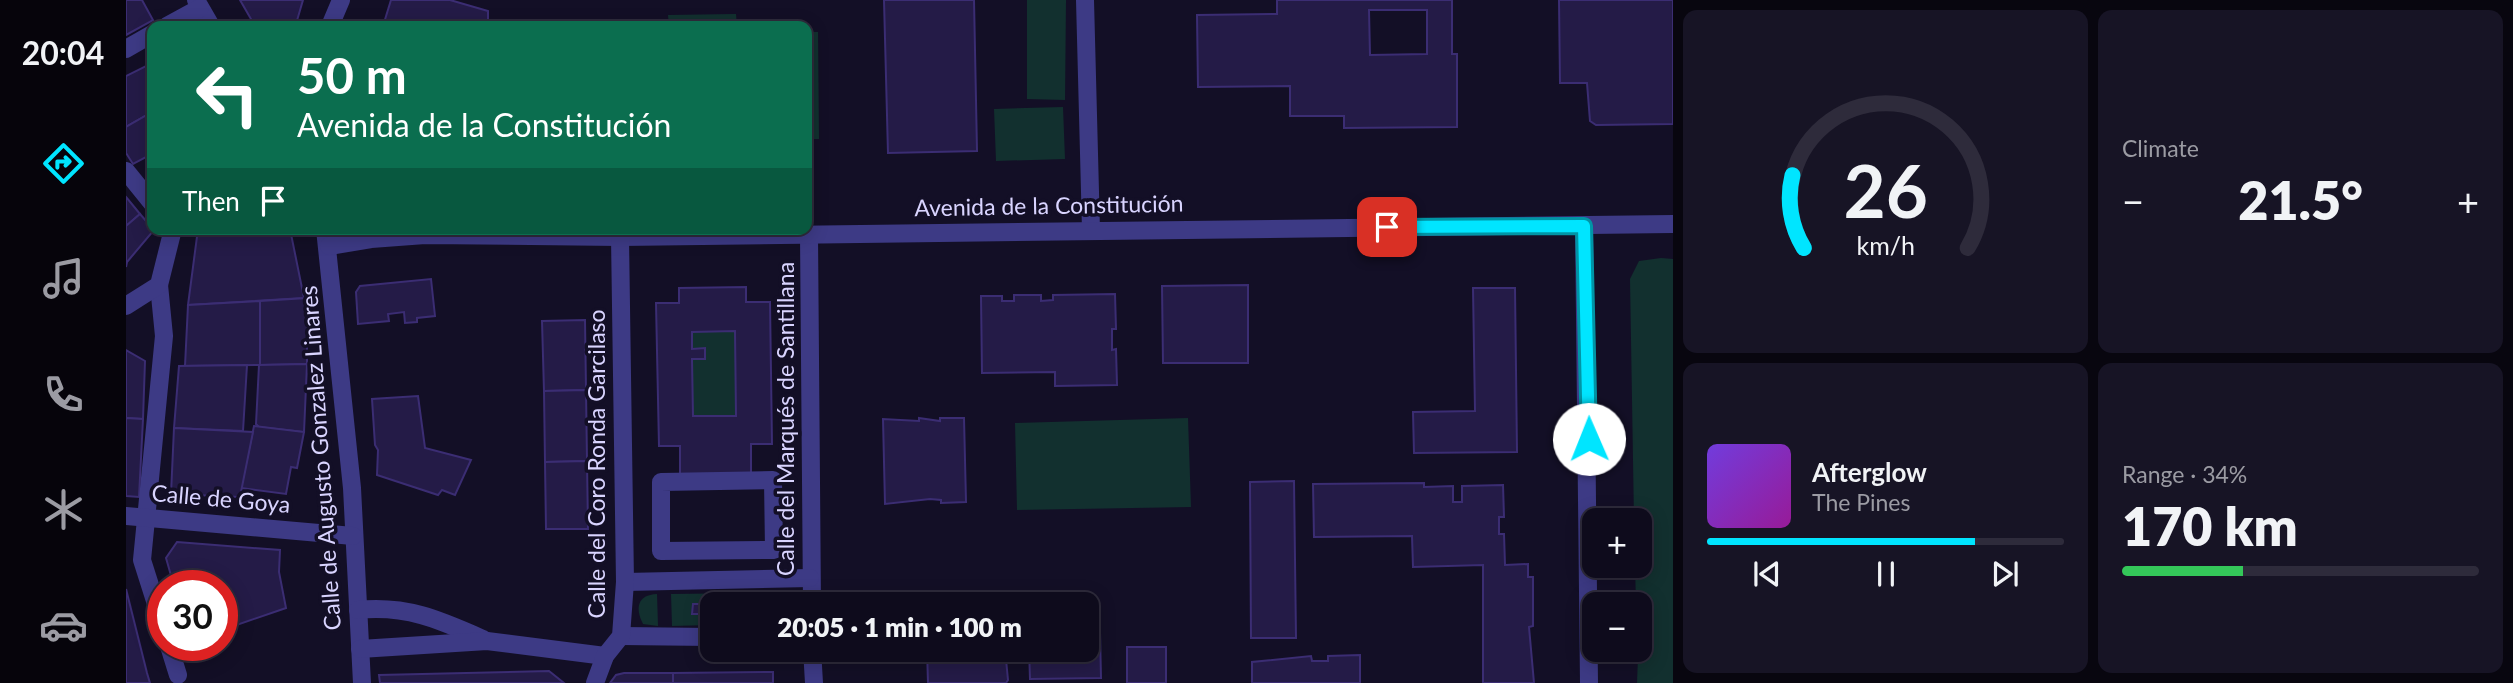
<!DOCTYPE html>
<meta charset="utf-8">
<style>
:root{--surface:#0e0b1c;--page:#171425;--text:#f1f3f6;--muted:#9b9ba3;--line:#2e2b3b;--accent:#00e5ff}
body{margin:0;font-family:Lato,sans-serif;background:var(--page);color:var(--text);height:100vh;display:flex;flex-direction:column;font-size:26px;white-space:nowrap}
*{box-sizing:border-box;margin:0}
p{font-size:23px;color:var(--muted)}
.icon{flex:none;width:38px;height:38px;fill:none;stroke:currentColor;stroke-width:2;stroke-linecap:round;stroke-linejoin:round}
.map{position:relative;flex:1;overflow:hidden}
.details{display:flex;flex-direction:column;gap:10px;padding:10px;background:#08060f;width:840px}
.details>*{flex:none}
.banner{position:absolute;left:21px;top:21px;width:665px;height:214px;border-radius:14px;box-shadow:0 4px 18px #0003,0 0 0 2px var(--line);background:#0b6e4f;color:#fff;overflow:hidden}
.controls{position:absolute;left:1456px;top:508px;display:grid;gap:14px}
.controls a{display:grid;place-items:center;width:70px;height:70px;border-radius:14px;background:var(--surface);box-shadow:0 4px 18px #0003,0 0 0 2px var(--line);font-size:35px}
.speed{position:absolute;left:21px;top:570px;display:flex;gap:14px;font-size:35px;font-weight:700;text-align:center}
.speed>*{display:grid;place-content:center;width:91px;height:91px;border-radius:50%;background:var(--surface);box-shadow:0 4px 18px #0003,0 0 0 2px var(--line);line-height:1}
.speed .limit{border:10px solid #d22;background:#fff;color:#111}
.pin{position:absolute;display:grid;place-items:center;width:60px;height:60px;color:#fff;margin:-30px;border-radius:14px;box-shadow:0 4px 10px #0006}
.me{position:absolute;width:77px;margin:-38px;rotate:359deg;stroke-linejoin:round;filter:drop-shadow(0 0 5px #0008)}
.turn{display:flex;align-items:center;gap:24px;height:147px;padding:0 35px;font-size:32px}
.turn .icon{width:91px;height:91px;stroke-width:2.5}
.turn b{display:block;font-size:49px;line-height:60px}
.then{display:flex;align-items:center;height:66px;padding:0 35px;background:#0003;gap:14px;font-size:26px}
.big{font-size:52px;font-weight:800;line-height:1.1}
.details .card{flex:1;display:flex;flex-direction:column;justify-content:center;gap:10px;min-width:0;padding:0 24px;border-radius:14px;background:var(--page)}
.details .dial{align-items:center;gap:0}
.dial svg{height:182px;overflow:visible;fill:none;stroke:var(--line);stroke-width:7;stroke-linecap:round;text-anchor:middle}
.dial text{fill:var(--text);stroke:none}
.song{display:flex;align-items:center;gap:21px}
.cover{width:84px;height:84px;border-radius:10px;background:linear-gradient(135deg,hsl(260 70% 55%),hsl(300 70% 35%))}
.played{height:7px;border-radius:4px;background:linear-gradient(90deg,var(--accent) 75%,var(--line) 75%)}
.keys{display:flex;justify-content:space-around;direction:ltr}
.heat{display:flex;justify-content:space-between;align-items:center;font-size:38px;direction:ltr}
.charge{height:10px;border-radius:5px;background:linear-gradient(90deg,#34c759 34%,var(--line) 0)}
.details .tiles{flex:1;display:grid;gap:10px;grid-template-columns:repeat(2,1fr)}
.trip{position:absolute;left:574px;top:592px;width:399px;height:70px;border-radius:14px;background:var(--surface);box-shadow:0 4px 18px #0003,0 0 0 2px var(--line);font-weight:800;line-height:70px;text-align:center}
main{display:flex;flex:1;min-height:0}
.tab-bar{display:flex;flex-direction:column;width:126px;justify-content:space-around;align-items:center;background:#06040b;color:var(--muted)}
.tab-bar .icon{width:49px;height:49px}
.tab-bar .active{color:var(--accent)}
.tab-bar b{font-size:32px;color:var(--text)}
.map>svg:first-child{display:block}
</style>
<main>
<nav class="tab-bar">
<b>20:04</b>
<svg class="icon active" aria-label="directions" viewBox="0 0 24 24"><path d="M12 3l9 9-9 9-9-9zM9 14v-3h6M13 9l2 2-2 2"/></svg>
<svg class="icon" aria-label="music" viewBox="0 0 24 24"><path d="M9 18V5l10-2v13"/><circle cx="6" cy="18" r="3"/><circle cx="16" cy="16" r="3"/></svg>
<svg class="icon" aria-label="phone" viewBox="0 0 24 24"><path d="M5 4h4l2 5-3 2q2 4 5 5l2-3 5 2v4C11 20 4 13 5 4z"/></svg>
<svg class="icon" aria-label="climate" viewBox="0 0 24 24"><path d="M12 3v18M4 7l16 10M4 17L20 7"/></svg>
<svg class="icon" aria-label="car" viewBox="0 0 24 24"><path d="M5 17H2v-5l4-1 3-4h7l3 4 3 1v5h-3M9 17h6M6 11h13"/><circle cx="7" cy="17" r="2"/><circle cx="17" cy="17" r="2"/></svg>
</nav>
<div class="map">
<svg width="1547" height="683" viewBox="0 0 1547 683">
<rect width="100%" height="100%" fill="#130f26"/>
<!-- green -->
<g fill="#12302f">
<polygon points="901,0 940,0 939,100 901,99"/>
<polygon points="610,14 611,26 543,26 542,15"/>
<polygon points="681,32 692,32 693,139 681,139"/>
<polygon points="937,107 939,159 870,161 868,109"/>
<polygon points="1535,258 1547,259 1547,683 1511,683 1514,604 1510,604 1509,565 1514,565 1514,520 1508,520 1504,279 1513,261"/>
<polygon points="609,331 610,416 567,416 566,359 579,358 579,348 566,349 566,332"/>
<polygon points="1062,418 1065,507 891,510 889,423"/>
<polygon points="629,593 630,604 586,604 586,625 546,626 545,594"/>
<path d="M531,594L532,626L517,624C509,608 511,595 531,594Z"/>
</g>
<!-- building -->
<g fill="#241b47" stroke="#3b2d73" stroke-width="2" fill-rule="evenodd">
<polygon points="0,0 16,0 27,20 0,35"/>
<polygon points="114,0 177,0 170,24 162,26 129,26"/>
<polygon points="265,0 324,0 362,11 362,26 257,26"/>
<polygon points="758,0 848,0 851,151 762,153"/>
<path d="M1151,0H1326V54H1331V127L1218,128V116H1164V86L1072,87L1071,15L1151,14ZM1243,10H1301V54L1244,55Z"/>
<polygon points="1433,0 1547,0 1547,124 1470,125 1464,121 1461,83 1434,83"/>
<polygon points="431,21 467,21 467,26 430,26"/>
<polygon points="26,63 26,112 0,127 0,76"/>
<polygon points="26,112 26,154 7,164 0,153 0,127"/>
<polygon points="0,197 14,214 0,226"/>
<polygon points="14,214 28,230 1,262 0,267 0,226"/>
<polygon points="72,229 100,229 123,235 137,229 164,229 178,298 62,305"/>
<polygon points="305,279 309,316 291,318 291,322 279,323 278,312 262,314 263,321 232,324 230,292 234,286"/>
<polygon points="1122,285 1122,363 1037,363 1036,286"/>
<path d="M620,287V302H644L646,444H625V481L554,482V446H533L530,303H553V288ZM609,331L610,416H567L566,359H579V348L566,349V332Z"/>
<polygon points="1347,288 1389,288 1391,452 1288,453 1287,412 1349,411"/>
<polygon points="989,294 990,329 986,329 986,350 990,349 991,385 929,386 929,372 856,373 855,296 876,296 876,301 888,301 888,295 915,295 915,301 927,300 927,295"/>
<polygon points="181,298 181,364 134,365 134,301"/>
<polygon points="134,301 134,365 53,366 59,366 62,305"/>
<polygon points="459,320 460,390 418,391 416,321"/>
<polygon points="0,350 19,361 17,419 0,418"/>
<polygon points="181,364 178,432 133,427 130,424 133,365"/>
<polygon points="121,365 117,431 48,428 53,366"/>
<polygon points="460,390 461,461 419,462 418,391"/>
<polygon points="292,396 299,448 345,460 329,495 316,490 312,495 251,475 252,450 249,445 246,399"/>
<polygon points="0,418 17,419 13,497 0,496"/>
<polygon points="793,418 814,421 814,418 838,418 840,502 815,503 815,500 804,499 759,504 757,419 793,421"/>
<polygon points="128,426 178,432 171,468 165,467 160,494 115,488"/>
<polygon points="48,428 127,432 114,497 45,494"/>
<polygon points="461,461 462,529 420,529 419,462"/>
<polygon points="1168,481 1170,638 1125,638 1124,482"/>
<polygon points="1298,483 1298,487 1327,486 1327,502 1336,502 1336,486 1377,485 1378,517 1373,517 1373,534 1378,534 1379,565 1402,564 1402,577 1407,577 1407,626 1403,627 1408,683 1357,683 1357,565 1287,567 1286,536 1188,537 1187,484"/>
<polygon points="51,542 154,550 153,572 160,608 96,630 96,586 48,586 40,558"/>
<polygon points="0,589 21,673 24,683 0,683"/>
<polygon points="567,604 586,604 586,614 566,614"/>
<polygon points="961,632 974,632 975,678 904,679 903,649 961,649"/>
<rect x="1001" y="647" width="39" height="36"/>
<polygon points="801,649 879,649 882,680 880,683 802,683"/>
<polygon points="1234,655 1234,683 1126,683 1126,662 1185,656 1186,661 1202,661 1202,656"/>
<polygon points="423,671 438,683 254,683 253,675"/>
<polygon points="647,672 647,683 547,683 547,673"/>
<polygon points="498,673 547,673 547,683 484,683 490,675"/>
</g>
<g fill="none" stroke-linecap="round" stroke-linejoin="round">
<!-- street -->
<g stroke="#3d3a85" stroke-width="18">
<polyline points="70,0 85,26"/>
<polyline points="959,0 965,230"/>
<polyline points="41,26 74,8"/>
<polyline points="204,26 215,0"/>
<polyline points="0,49 26,34"/>
<polyline points="0,171 26,203"/>
<polyline points="1458,226 1463,683"/>
<polyline points="199,229 226,488 236,683"/>
<polyline points="683,235 686,604"/>
<polyline points="203,246 245,239 299,235 494,237 1547,224"/>
<polyline points="33,285 38,336 16,560 37,626"/>
<polyline points="0,306 33,285 47,229"/>
<polygon points="647,480 648,550 535,551 535,482"/>
<polyline points="0,516 227,536"/>
<polyline points="499,582 684,578"/>
<path d="M232,610C281,605 314,620 357,639"/>
<polyline points="495,636 586,637"/>
<polyline points="43,646 52,675"/>
<polyline points="234,649 361,641 479,656"/>
<polyline points="686,649 688,683"/>
<polyline points="469,683 479,656 495,636 499,582 494,237"/>
</g>
</g>
<g fill="none" stroke-linecap="round" stroke-linejoin="round">
<!-- route casing -->
<g stroke="#0095a6" stroke-width="18">
<polyline id="route" points="1261,227 1458,226 1463,439"/>
</g>
<!-- route -->
<use href="#route" stroke="#00e5ff" stroke-width="12"/>
</g>
<g text-anchor="middle" stroke-width="7" stroke-linejoin="round" paint-order="stroke">
<!-- street labels -->
<g font-size="23" fill="#d9d4ff" stroke="#130f26">
<text transform="translate(923 206) rotate(-1)" y="8">Avenida de la Constitución</text>
<text transform="translate(660 419) rotate(-90)" y="8">Calle del Marqués de Santillana</text>
<text transform="translate(195 458) rotate(-94)" y="8">Calle de Augusto Gonzalez Linares</text>
<text transform="translate(471 464) rotate(-90)" y="8">Calle del Coro Ronda Garcilaso</text>
<text transform="translate(95 499) rotate(5)" y="8">Calle de Goya</text>
</g>
</g>
</svg>
<div class="controls">
<a>+</a>
<a>−</a>
</div>
<div class="speed"><div class="limit">30</div></div>
<div class="pin" style="left:1261px;top:227px;background:#d93025"><svg class="icon" aria-label="arrive" viewBox="0 0 24 24"><path d="M6 21V4h12l-3 4 3 4H6"/></svg></div>
<svg class="me" style="left:1463px;top:439px" viewBox="-20 -20 40 40"><circle r="19" fill="#fff"/><path d="M0-13L10 11 0 6-10 11z" fill="#00e5ff"/></svg>
<div class="trip">20:05 · 1 min · 100 m</div>
<div class="banner">
<div class="turn"><svg class="icon" aria-label="left" viewBox="0 0 24 24"><path d="M17 20v-9H6M10 6l-5 5 5 5"/></svg><div><b>50 m</b>Avenida de la Constitución</div></div>
<div class="then">Then<svg class="icon" aria-label="arrive" viewBox="0 0 24 24"><path d="M6 21V4h12l-3 4 3 4H6"/></svg></div>
</div>
</div>
<section class="details">
<div class="tiles">
<div class="card dial"><svg viewBox="0 0 100 80">
<path d="M14 69A42 42 0 1 1 86 69"/>
<path d="M14 69A42 42 0 0 1 9 37" stroke="#00e5ff"/>
<text x="50" y="56" font-size="32" font-weight="700">26</text>
<text x="50" y="72" font-size="11">km/h</text>
</svg></div>
<div class="card"><p>Climate</p>
<div class="heat"><a>−</a><b class="big">21.5°</b><a>+</a></div>
</div>
<div class="card">
<div class="song"><i class="cover"></i><div><b>Afterglow</b><p>The Pines</p></div></div>
<div class="played"></div>
<div class="keys"><svg class="icon" aria-label="previous" viewBox="0 0 24 24"><path d="M18 5L8 12l10 7zM5 5v14"/></svg><svg class="icon" aria-label="pause" viewBox="0 0 24 24"><path d="M8 5v14M16 5v14"/></svg><svg class="icon" aria-label="next" viewBox="0 0 24 24"><path d="M6 5l10 7-10 7zM19 5v14"/></svg></div>
</div>
<div class="card"><p>Range · 34%</p><b class="big">170 km</b><div class="charge"></div></div>
</div>
</section>
</main>
